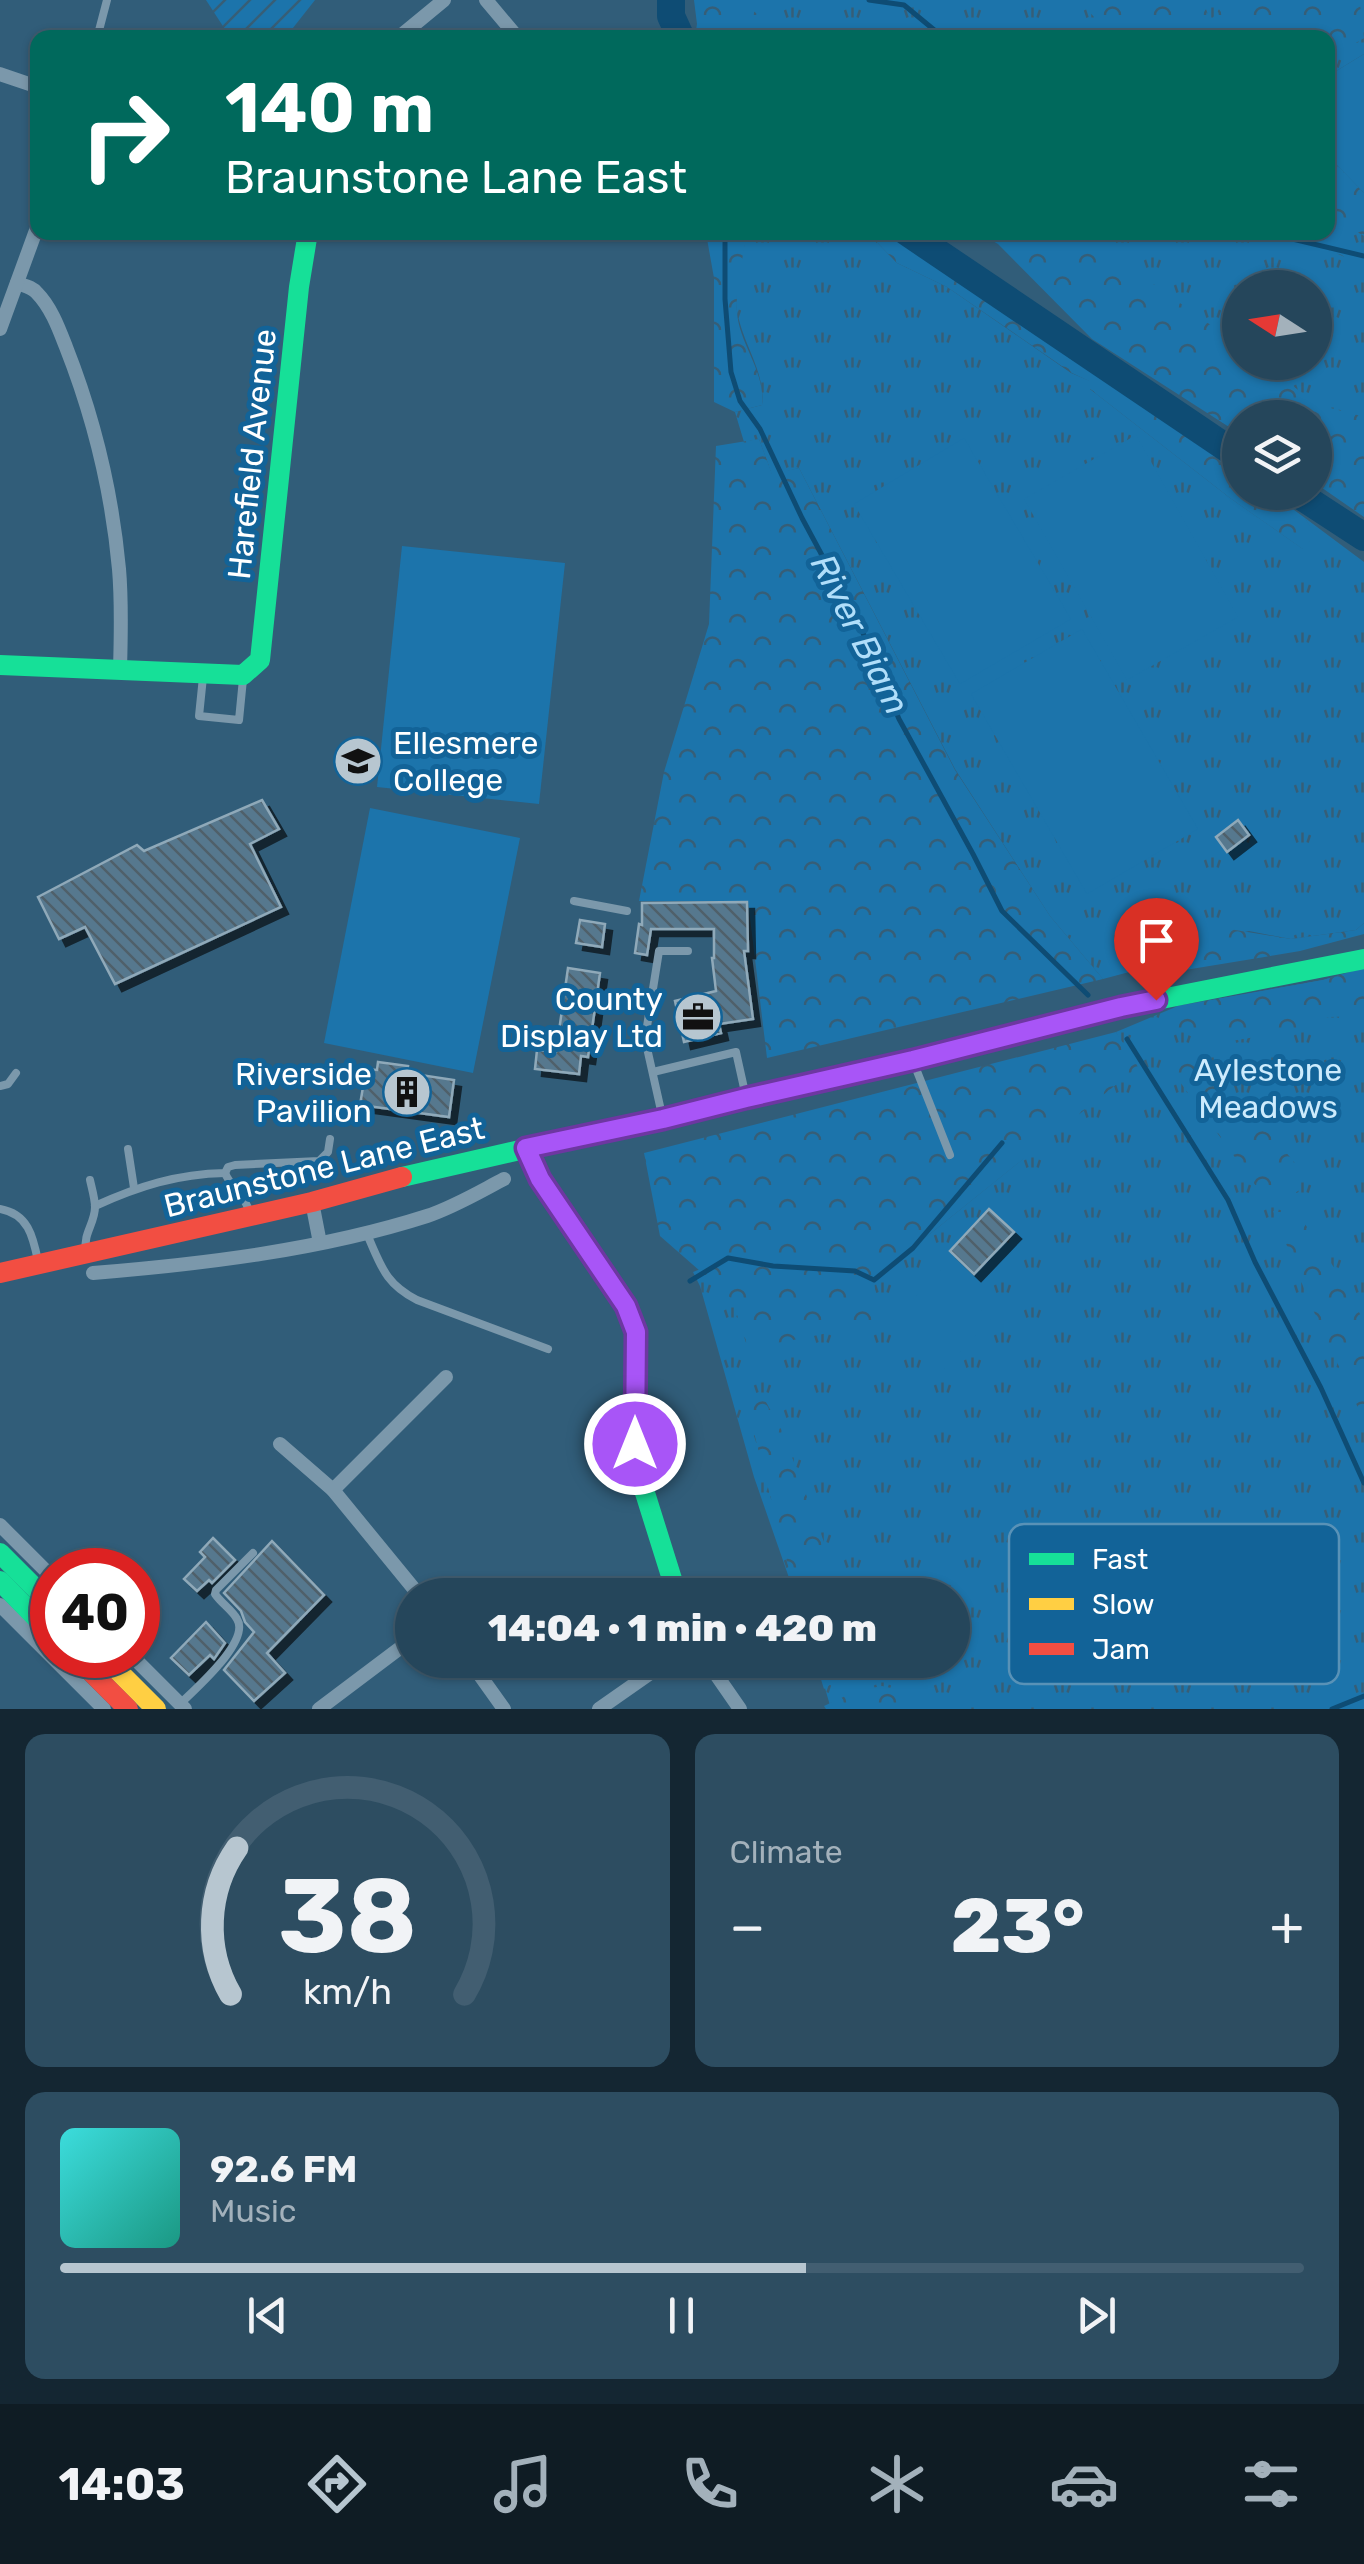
<!DOCTYPE html>
<meta charset="utf-8">
<style>
:root{--surface:#25465b;--page:#2d4d61;--text:#f1f3f6;--muted:#a3b1bb;--line:#425e71;--accent:#b7c6d0}
body{margin:0;font-family:Rubik,sans-serif;background:var(--page);color:var(--text);height:100vh;display:flex;flex-direction:column;font-size:38px;white-space:nowrap}
*{box-sizing:border-box;margin:0}
p{font-size:32px;color:var(--muted)}
.icon{flex:none;width:55px;height:55px;fill:none;stroke:currentColor;stroke-width:2;stroke-linecap:round;stroke-linejoin:round}
.map{position:relative;height:1709px;overflow:hidden}
.drawer{display:flex;flex-direction:column;gap:25px;padding:25px;background:#142632;flex:1}
.drawer>*{flex:none}
.guide{position:absolute;left:30px;top:30px;width:1305px;height:210px;border-radius:20px;box-shadow:0 2px 8px #0004,0 0 0 2px var(--line);background:#00695c;color:#fff;overflow:hidden}
.needle{width:65px;rotate:282deg}
.tools{position:absolute;left:1222px;top:270px;display:grid;gap:20px}
.tools a{display:grid;place-items:center;width:110px;height:110px;border-radius:50%;background:var(--surface);box-shadow:0 2px 8px #0004,0 0 0 2px var(--line);font-size:50px}
.speed{position:absolute;left:30px;top:1548px;display:flex;gap:20px;font-size:50px;font-weight:700;text-align:center}
.speed>*{display:grid;place-content:center;width:130px;height:130px;border-radius:50%;background:var(--surface);box-shadow:0 2px 8px #0004,0 0 0 2px var(--line);line-height:1}
.speed .limit{border:15px solid #d22;background:#fff;color:#111}
.pin{position:absolute;display:grid;place-items:center;width:85px;height:85px;color:#fff;margin:-102px -42px;border-radius:50% 50% 50% 0;rotate:-45deg;box-shadow:0 0 10px #0007}
.pin .icon{rotate:45deg}
.me{position:absolute;width:110px;margin:-55px;rotate:0deg;stroke-linejoin:round;filter:drop-shadow(0 0 8px #0008)}
.turn{display:flex;align-items:center;gap:35px;height:210px;padding:0 30px;font-size:45px}
.turn .icon{width:130px;height:130px;stroke-width:2.5}
.turn b{display:block;font-size:70px;line-height:85px}
.big{font-size:75px;font-weight:800;line-height:1.1}
.drawer .tile{flex:1;display:flex;flex-direction:column;justify-content:center;gap:15px;min-width:0;padding:0 35px;border-radius:20px;background:var(--page)}
.drawer .dial{align-items:center;gap:0}
.dial svg{height:260px;overflow:visible;fill:none;stroke:var(--line);stroke-width:7;stroke-linecap:round;text-anchor:middle}
.dial text{fill:var(--text);stroke:none}
.song{display:flex;align-items:center;gap:30px}
.cover{width:120px;height:120px;border-radius:15px;background:linear-gradient(135deg,hsl(180 70% 55%),hsl(170 70% 35%))}
.played{height:10px;border-radius:5px;background:linear-gradient(90deg,var(--accent) 60%,var(--line) 60%)}
.keys{display:flex;justify-content:space-around;direction:ltr}
.heat{display:flex;justify-content:space-between;align-items:center;font-size:55px;direction:ltr}
.drawer .tiles{flex:1;display:grid;gap:25px;grid-template-columns:1fr 1fr}
.tile:last-child{grid-column:span 2}
.trip{position:absolute;left:395px;top:1578px;width:575px;height:100px;border-radius:50px;background:var(--surface);box-shadow:0 2px 8px #0004,0 0 0 2px var(--line);font-weight:800;line-height:100px;text-align:center}
.menu{display:flex;height:160px;justify-content:space-around;align-items:center;background:#0f1c24;color:var(--muted)}
.menu .icon{width:70px;height:70px}
.menu .selected{color:var(--accent)}
.menu b{font-size:45px;color:var(--text)}
.map>svg:first-child{display:block}
</style>
<div class="map">
<svg width="1364" height="1709" viewBox="0 0 1364 1709">
<defs>
<pattern id="grass-tufts" width="24" height="20" patternUnits="userSpaceOnUse" patternTransform="scale(2.5)"><rect width="24" height="20" fill="#1c74ab"/><path d="M3 7l-1-3M5 7V3M7 7l1-3M15 17l-1-3M17 17v-4M19 17l1-3" fill="none" stroke="#365e77"/></pattern>
<pattern id="forest-crowns" width="20" height="18" patternUnits="userSpaceOnUse" patternTransform="scale(2.5)"><rect width="20" height="18" fill="#1c74ab"/><path d="M2 6a3 3 0 1 1 6 0M12 15a3 3 0 1 1 6 0" fill="none" stroke="#365e77"/></pattern>
<pattern id="garden-furrows" width="10" height="10" patternUnits="userSpaceOnUse" patternTransform="scale(2.5)"><rect width="10" height="10" fill="#1c74ab"/><path d="M-1 1l2-2M0 10L10 0M9 11l2-2" fill="none" stroke="#365e77"/></pattern>
<pattern id="building-back-hatch" width="6" height="6" patternUnits="userSpaceOnUse" patternTransform="scale(2.5)"><rect width="6" height="6" fill="#56788e"/><path d="M-1 5l2 2M0 0l6 6M5-1l2 2" fill="none" stroke="#50606a"/></pattern>
<filter id="shadow"><feDropShadow dx="7" dy="7" stdDeviation="0" flood-color="#0009"/></filter>
</defs>
<rect width="100%" height="100%" fill="#315d79"/>
<!-- grass -->
<g fill="url(#grass-tufts)" fill-rule="evenodd">
<polygon points="699,0 1364,0 1364,54 1328,76 1328,38 753,37"/>
<path d="M1328,156L1364,193V451L1042,233L1328,232ZM1240,288H1315V362H1240Z"/>
<path d="M747,233H868L897,263L947,287L1071,373L1090,381V389L1230,498L1303,549L1314,534L1305,518L1364,562V923L1356,930L1291,939L1249,931L1161,949L1159,964L1103,979L1050,916L955,769L799,468L772,475L759,439L744,442L735,412L762,405C766,376 746,348 739,320C731,293 742,260 747,233Z"/>
<polygon points="1364,968 1364,1709 831,1709 817,1660 952,1660 952,1595 795,1595 754,1477 700,1286 693,1272 728,1258 874,1279 1023,1159 1121,1042 1116,1032 1178,1006 1323,980"/>
</g>
<!-- forest -->
<g fill="url(#forest-crowns)">
<polygon points="694,0 738,0 789,37 695,37 697,24"/>
<polygon points="1078,0 1197,0 1212,19 1226,0 1355,0 1360,4 1364,38 1328,60 1328,38 1131,37 1096,19"/>
<polygon points="1328,156 1364,193 1364,236 1328,215"/>
<polygon points="1328,232 1364,253 1364,275 1354,261 1338,254 1287,246 1270,233"/>
<path d="M706,233H747C743,259 735,285 737,312C739,344 766,372 762,405L735,412L714,402V278Z"/>
<polygon points="868,233 900,233 1035,325 1069,358 1138,398 1174,427 1240,471 1240,492 1271,493 1305,518 1315,534 1304,550 1230,498 1090,389 1089,381 1072,373 947,287 897,263"/>
<polygon points="979,233 1082,233 1240,346 1240,362 1261,363 1319,405 1361,416 1364,418 1364,517 1315,483 1315,418 1240,418 1240,434 1092,339 998,244"/>
<polygon points="759,439 772,474 799,468 955,770 1050,916 1103,979 767,1058 748,901 639,901 664,772 709,624 716,446"/>
<polygon points="1364,923 1364,934 1300,951 1185,970 1159,964 1161,949 1184,934 1223,928 1291,939 1356,930"/>
<polygon points="1364,968 1364,1016 1329,1017 1297,1030 1231,1041 1194,1038 1172,1026 1169,1011 1178,1006 1323,980"/>
<polygon points="1116,1032 1138,1067 874,1279 878,1323 748,1349 732,1299 660,1236 644,1153"/>
<polygon points="1193,1060 1210,1063 1218,1072 1223,1100 1242,1123 1271,1134 1303,1173 1298,1191 1290,1196 1264,1197 1172,1071 1177,1062"/>
<polygon points="1273,1211 1299,1215 1333,1266 1364,1321 1364,1421 1309,1301"/>
<polygon points="752,1389 766,1402 783,1433 830,1558 797,1573 789,1569 745,1398"/>
<polygon points="815,1660 864,1660 824,1689"/>
<polygon points="882,1686 919,1694 923,1709 826,1709 824,1706 856,1691"/>
</g>
<!-- garden -->
<polygon fill="url(#garden-furrows)" points="206,0 315,0 285,38 230,37"/>
<!-- pitch -->
<g fill="#1c74ab">
<polygon points="1364,54 1364,193 1328,156 1328,76"/>
<polygon points="1136,435 1238,617 1127,680 1024,499"/>
<polygon points="964,438 1071,619 960,684 854,504"/>
<polygon points="402,546 565,563 539,804 377,787"/>
<polygon points="1082,629 1198,829 1087,894 971,694"/>
<polygon points="370,808 520,838 473,1073 324,1043"/>
<polygon points="941,1270 991,1319 944,1369 893,1320"/>
</g>
<g fill="none" stroke-linecap="round" stroke-linejoin="round">
<!-- stream -->
<g stroke="#0e4c74" stroke-width="5">
<polyline points="869,0 904,5 944,38"/>
<polyline points="725,232 725,299 731,372 740,401 760,429 802,518 860,626 899,719 973,854 1002,911 1088,995"/>
<polyline points="1278,232 1284,237 1364,256"/>
<polyline points="1127,1039 1228,1200 1255,1262 1321,1388 1364,1483"/>
<polyline points="690,1281 728,1258 773,1266 855,1271 874,1280 913,1248 1002,1143"/>
<polyline points="1332,1709 1364,1696"/>
</g>
<!-- river -->
<g stroke="#0e4c74" stroke-width="28">
<polyline points="671,0 671,16 681,38"/>
<polyline points="907,232 1240,457"/>
<polyline points="1295,492 1364,537"/>
</g>
</g>
<!-- building -->
<g fill="url(#building-back-hatch)" stroke="#8fa9b9" stroke-width="2.5" filter="url(#shadow)">
<polygon points="262,800 279,829 250,844 281,907 115,984 85,927 59,939 38,897 137,845 144,851"/>
<polygon points="1238,820 1249,835 1227,852 1216,837"/>
<polygon points="747,902 748,951 744,951 753,1019 719,1024 721,1033 684,1042 675,1001 716,991 712,958 714,958 714,929 651,929 647,955 635,953 639,924 642,925 642,903"/>
<polygon points="580,920 605,924 602,947 576,943"/>
<polygon points="568,968 600,973 588,1057 581,1056 579,1074 535,1069 537,1050 556,1052"/>
<polygon points="378,1062 408,1066 407,1073 454,1080 449,1117 360,1105 366,1069 377,1070"/>
<polygon points="989,1209 1014,1232 974,1274 950,1251"/>
<polygon points="213,1538 235,1560 212,1583 209,1580 197,1591 184,1579 205,1557 200,1552"/>
<polygon points="272,1541 324,1595 267,1653 285,1673 254,1701 224,1670 254,1632 245,1622 241,1611 224,1593"/>
<polygon points="206,1622 225,1643 214,1659 210,1655 189,1675 171,1658"/>
</g>
<g fill="none" stroke-linecap="round" stroke-linejoin="round">
<!-- lane -->
<g stroke="#7b98ab" stroke-width="8">
<polyline points="97,38 107,0"/>
<polyline points="203,677 199,716 239,720 243,679"/>
<polyline points="574,901 627,911"/>
<polyline points="913,1061 950,1155"/>
<polyline points="653,1072 736,1052 746,1097"/>
<polyline points="0,1086 8,1084 16,1073"/>
<polyline points="662,1115 645,1039 659,951 688,951"/>
<polyline points="128,1149 134,1188"/>
<path d="M225,1173C231,1188 246,1196 249,1212"/>
<path d="M95,1206C139,1186 177,1174 225,1173L228,1167L235,1165L319,1161L328,1152L330,1139"/>
<path d="M0,1209C28,1214 33,1236 38,1261"/>
<path d="M366,1232C381,1265 384,1283 417,1300L548,1349"/>
<path d="M86,1250C83,1234 95,1223 95,1207C95,1199 92,1189 90,1180"/>
<path d="M180,1704C195,1689 251,1641 237,1619C232,1610 221,1603 215,1594L216,1590L253,1553"/>
</g>
<!-- street -->
<g stroke="#7b98ab" stroke-width="14">
<polyline points="486,0 518,38"/>
<polyline points="398,38 444,0"/>
<polyline points="0,74 38,87"/>
<polyline points="525,232 542,235 542,232"/>
<path d="M17,283C25,286 32,287 37,293C51,307 59,329 66,347C94,418 112,493 119,569C122,603 121,635 120,669"/>
<polyline points="0,329 38,225"/>
<polyline points="312,1202 320,1243"/>
<path d="M93,1273C203,1264 321,1250 427,1216C454,1207 479,1192 504,1179"/>
<polyline points="280,1444 333,1490 419,1595"/>
<polyline points="333,1490 446,1377"/>
<polyline points="0,1525 52,1577"/>
<polyline points="0,1605 104,1709"/>
<polyline points="131,1655 185,1709"/>
<polyline points="469,1660 504,1709"/>
<polyline points="706,1660 740,1709"/>
<polyline points="319,1709 412,1639"/>
<polyline points="599,1709 669,1660"/>
</g>
<!-- fast -->
<g stroke="#16e098" stroke-width="20">
<polyline points="0,665 243,675 260,660 299,287 308,232"/>
<polyline points="526,1148 540,1179 626,1307 636,1331 635,1444 640,1477 677,1595"/>
<polyline points="402,1177 913,1060 1121,1007 1364,959"/>
<polyline points="0,1553 52,1605"/>
<polyline points="0,1581 52,1634"/>
</g>
<!-- slow -->
<polyline stroke="#ffcf43" stroke-width="20" points="102,1655 156,1709"/>
<!-- jam -->
<g stroke="#f24e42" stroke-width="20">
<polyline points="0,1273 312,1202 402,1177"/>
<polyline points="74,1655 128,1709"/>
</g>
</g>
<g fill="none" stroke-linecap="round" stroke-linejoin="round">
<!-- route casing -->
<g stroke="#6d37a1" stroke-width="25">
<polyline id="route" points="635,1444 636,1332 626,1306 540,1179 526,1148 663,1119 746,1098 913,1060 1121,1007 1156,1000"/>
</g>
<!-- route -->
<use href="#route" stroke="#a855f7" stroke-width="18"/>
</g>
<!-- icons -->
<defs>
<g id="school-disc" transform="scale(2.5)"><circle r="9.5" fill="#b7c6d0" stroke="#126398"/><path d="M0-5L7-2L0 1L-7-2ZM-4 1L0 2.5L4 1V4Q0 6-4 4Z" fill="#111"/></g>
<g id="office-disc" transform="scale(2.5)"><circle r="9.5" fill="#b7c6d0" stroke="#126398"/><path d="M-6-3h4V-5.5h4V-3h4V5H-6ZM-1-4.5V-3h2v-1.5ZM-6 0V1H6V0Z" fill="#111"/></g>
<g id="building-disc" transform="scale(2.5)"><circle r="9.5" fill="#b7c6d0" stroke="#126398"/><path d="M-4-6H4V6H1V3H-1V6H-4ZM-2.5-4.3h1.7v1.8h-1.7ZM.8-4.3h1.7v1.8H.8ZM-2.5-1h1.7V.8h-1.7ZM.8-1h1.7V.8H.8Z" fill="#111"/></g>
</defs>
<g fill-rule="evenodd">
<use href="#school-disc" x="358" y="761"/>
<use href="#office-disc" x="698" y="1017"/>
<use href="#building-disc" x="407" y="1092"/>
</g>
<g text-anchor="middle" stroke-width="10" stroke-linejoin="round" paint-order="stroke">
<!-- street labels -->
<g font-size="32" fill="#fff" stroke="#126398">
<text transform="translate(252 454) rotate(-84)" y="11">Harefield Avenue</text>
<text transform="translate(324 1167) rotate(-14)" y="11">Braunstone Lane East</text>
</g>
<!-- poi labels -->
<g font-size="32" fill="#fff" stroke="#126398" text-anchor="end">
<text x="393" y="754" text-anchor="start">Ellesmere<tspan x="393" dy="37">College</tspan></text>
<text x="663" y="1010">County<tspan x="663" dy="37">Display Ltd</tspan></text>
<text x="372" y="1085">Riverside<tspan x="372" dy="37">Pavilion</tspan></text>
</g>
<!-- park labels -->
<g font-size="32" fill="#ccebfd" stroke="#126398">
<text x="1268" y="1081">Aylestone<tspan x="1268" dy="37">Meadows</tspan></text>
</g>
<!-- water labels -->
<g font-size="35" font-style="italic" fill="#b0defa" stroke="#126398">
<text transform="translate(860 634) rotate(63)" y="12">River Biam</text>
</g>
</g>
<!-- legend -->
<rect x="1009" y="1524" width="330" height="160" rx="15" fill="#126398" stroke="#5992b7" stroke-width="2.5"/>
<rect x="1029" y="1553" width="45" height="12" fill="#16e098"/>
<rect x="1029" y="1598" width="45" height="12" fill="#ffcf43"/>
<rect x="1029" y="1643" width="45" height="12" fill="#f24e42"/>
<g font-size="28" fill="#fff">
<text x="1092" y="1569">Fast</text>
<text x="1092" y="1614">Slow</text>
<text x="1092" y="1659">Jam</text>
</g>
</svg>
<div class="tools">
<a><svg class="needle" viewBox="-14 -14 28 28"><path d="M0-13l5 13h-10z" fill="#e53935"/><path d="M0 13l5-13h-10z" fill="#a3b1bb"/></svg></a>
<a><svg class="icon" aria-label="layers" viewBox="0 0 24 24"><path d="M12 4l9 5-9 5-9-5zM3 14l9 5 9-5"/></svg></a>
</div>
<div class="speed"><div class="limit">40</div></div>
<div class="pin" style="left:1156px;top:1000px;background:#d93025"><svg class="icon" aria-label="arrive" viewBox="0 0 24 24"><path d="M6 21V4h12l-3 4 3 4H6"/></svg></div>
<svg class="me" style="left:635px;top:1444px" viewBox="-20 -20 40 40"><circle r="17" fill="#a855f7" stroke="#fff" stroke-width="3"/><path d="M0-11L8 9 0 5-8 9z" fill="#fff"/></svg>
<div class="trip">14:04 · 1 min · 420 m</div>
<div class="guide">
<div class="turn"><svg class="icon" aria-label="right" viewBox="0 0 24 24"><path d="M7 20v-9h11M14 6l5 5-5 5"/></svg><div><b>140 m</b>Braunstone Lane East</div></div>
</div>
</div>
<section class="drawer">
<div class="tiles">
<div class="tile dial"><svg viewBox="0 0 100 80">
<path d="M14 69A42 42 0 1 1 86 69"/>
<path d="M14 69A42 42 0 0 1 16 24" stroke="#b7c6d0"/>
<text x="50" y="56" font-size="32" font-weight="700">38</text>
<text x="50" y="72" font-size="11">km/h</text>
</svg></div>
<div class="tile"><p>Climate</p>
<div class="heat"><a>−</a><b class="big">23°</b><a>+</a></div>
</div>
<div class="tile">
<div class="song"><i class="cover"></i><div><b>92.6 FM</b><p>Music</p></div></div>
<div class="played"></div>
<div class="keys"><svg class="icon" aria-label="previous" viewBox="0 0 24 24"><path d="M18 5L8 12l10 7zM5 5v14"/></svg><svg class="icon" aria-label="pause" viewBox="0 0 24 24"><path d="M8 5v14M16 5v14"/></svg><svg class="icon" aria-label="next" viewBox="0 0 24 24"><path d="M6 5l10 7-10 7zM19 5v14"/></svg></div>
</div>
</div>
</section>
<nav class="menu">
<b>14:03</b>
<svg class="icon selected" aria-label="directions" viewBox="0 0 24 24"><path d="M12 3l9 9-9 9-9-9zM9 14v-3h6M13 9l2 2-2 2"/></svg>
<svg class="icon" aria-label="music" viewBox="0 0 24 24"><path d="M9 18V5l10-2v13"/><circle cx="6" cy="18" r="3"/><circle cx="16" cy="16" r="3"/></svg>
<svg class="icon" aria-label="phone" viewBox="0 0 24 24"><path d="M5 4h4l2 5-3 2q2 4 5 5l2-3 5 2v4C11 20 4 13 5 4z"/></svg>
<svg class="icon" aria-label="climate" viewBox="0 0 24 24"><path d="M12 3v18M4 7l16 10M4 17L20 7"/></svg>
<svg class="icon" aria-label="car" viewBox="0 0 24 24"><path d="M5 17H2v-5l4-1 3-4h7l3 4 3 1v5h-3M9 17h6M6 11h13"/><circle cx="7" cy="17" r="2"/><circle cx="17" cy="17" r="2"/></svg>
<svg class="icon" aria-label="filters" viewBox="0 0 24 24"><path d="M4 7h16M4 17h16"/><circle cx="9" cy="7" r="2"/><circle cx="15" cy="17" r="2"/></svg>
</nav>
